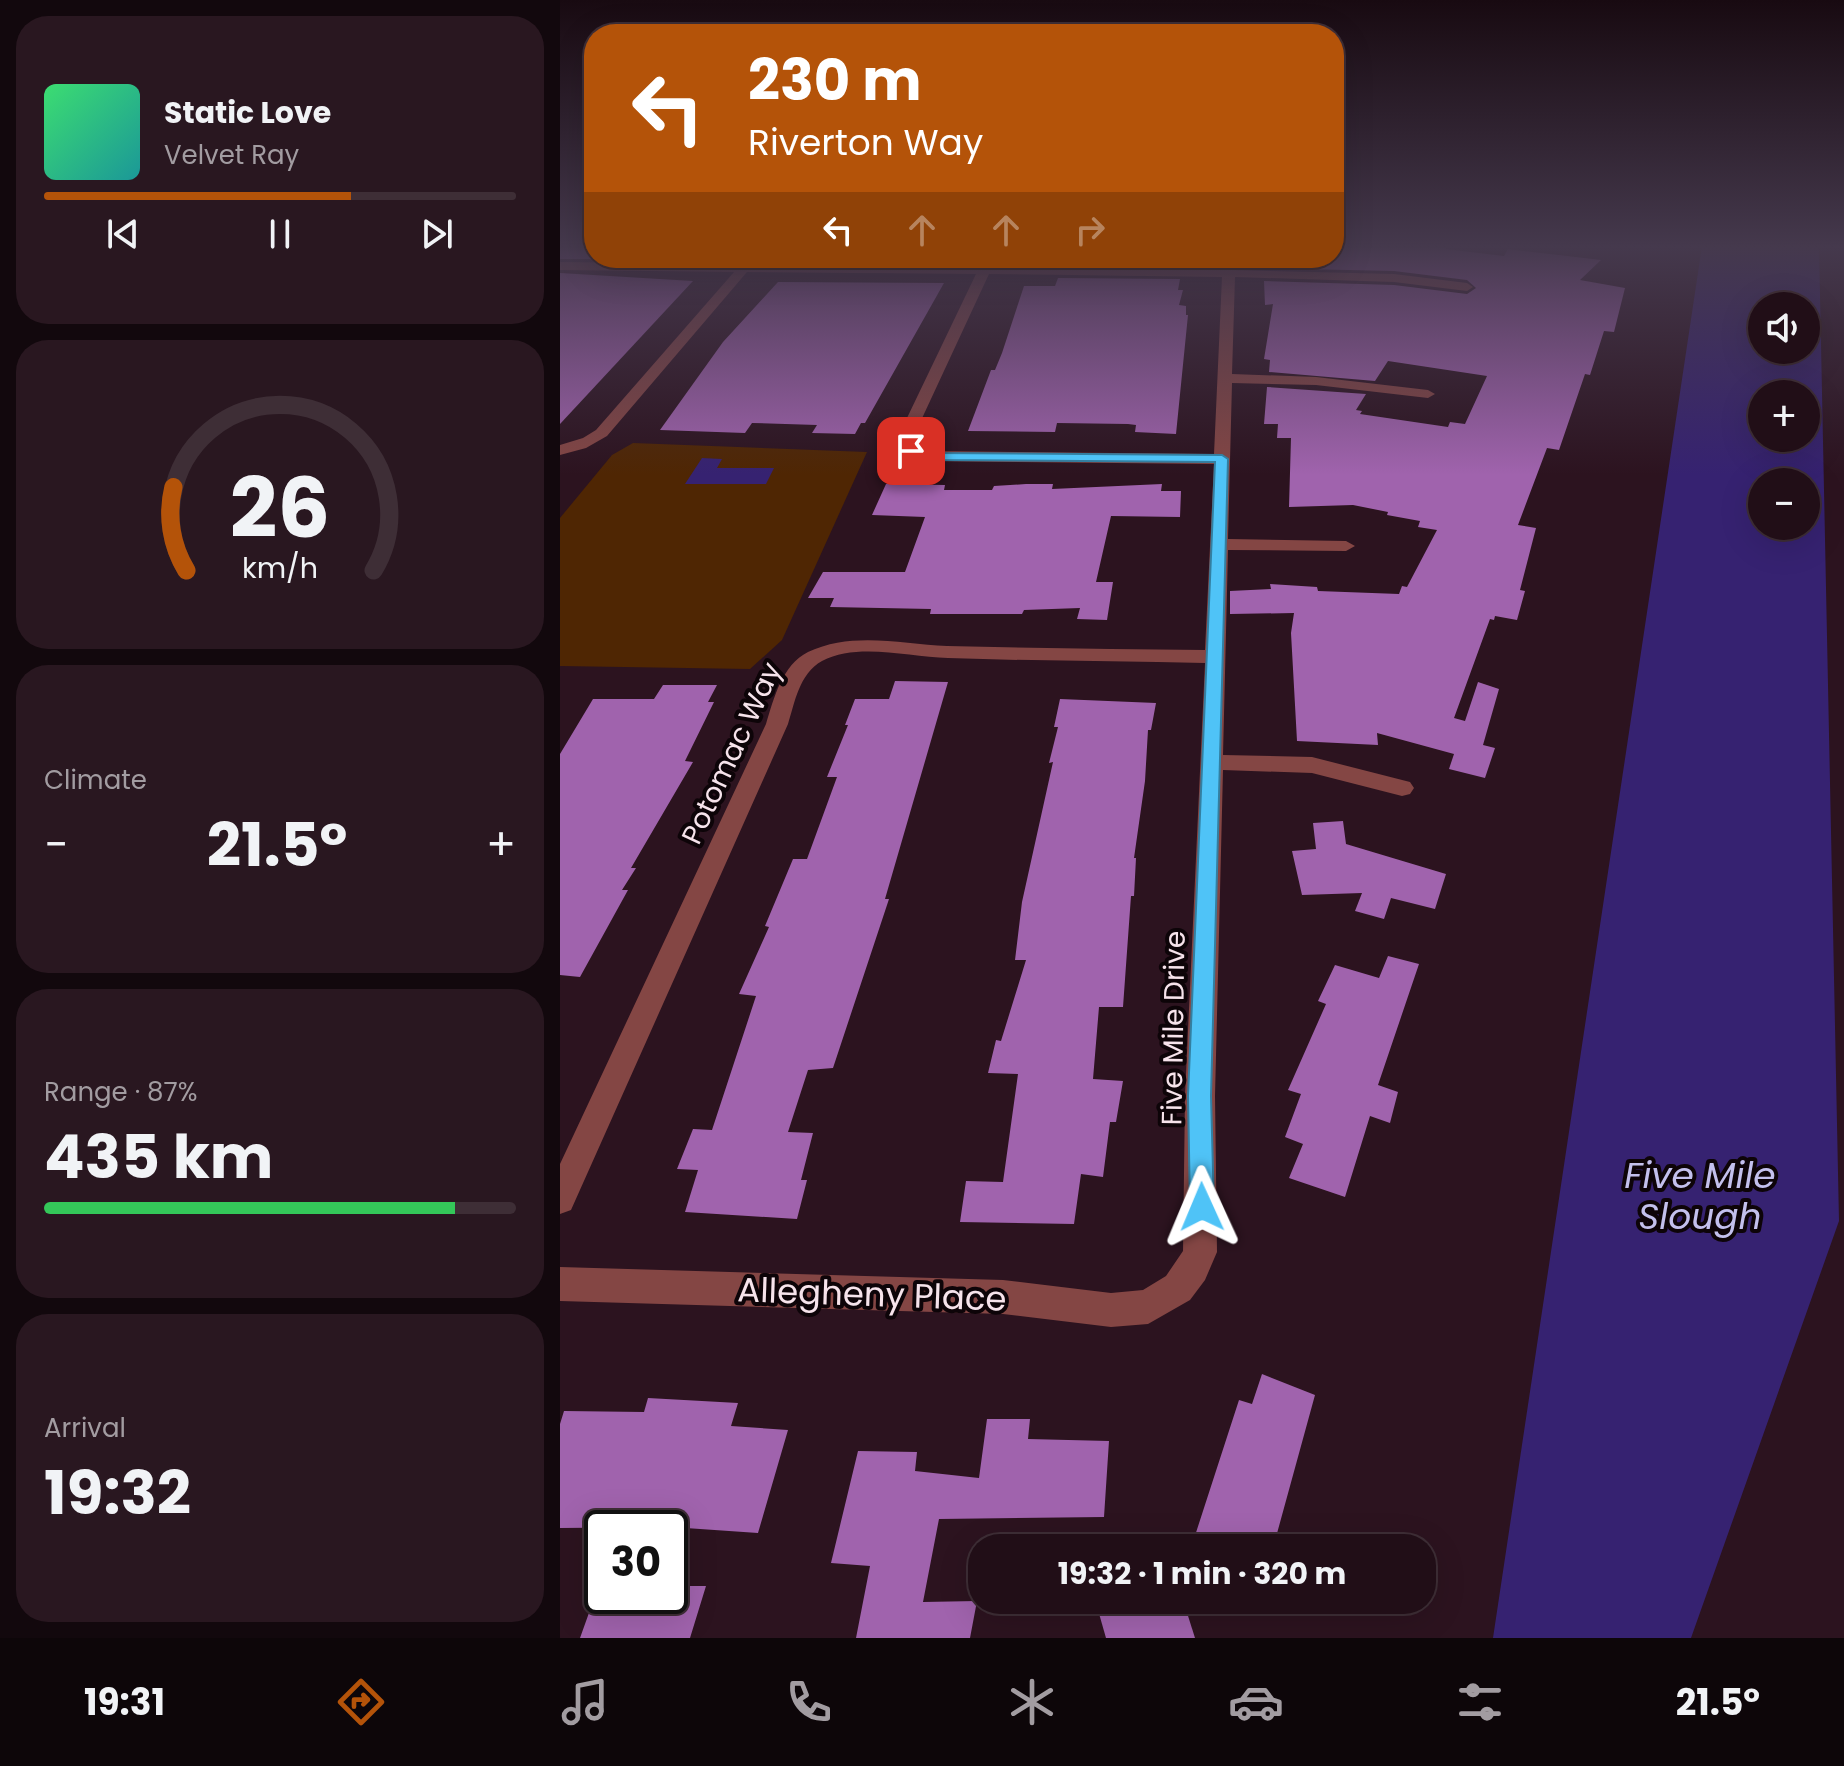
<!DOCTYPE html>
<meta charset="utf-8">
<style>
:root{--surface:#210e17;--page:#291720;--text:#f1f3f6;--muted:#a29ca1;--line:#3e2e36;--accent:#b45309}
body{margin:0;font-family:Poppins,sans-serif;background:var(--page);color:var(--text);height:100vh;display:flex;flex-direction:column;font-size:30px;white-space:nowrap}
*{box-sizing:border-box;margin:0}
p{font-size:26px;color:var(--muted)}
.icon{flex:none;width:44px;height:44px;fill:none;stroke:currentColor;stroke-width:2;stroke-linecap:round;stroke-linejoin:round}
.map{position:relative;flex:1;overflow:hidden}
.details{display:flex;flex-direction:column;gap:16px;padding:16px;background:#12080d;width:560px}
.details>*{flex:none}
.hud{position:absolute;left:24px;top:24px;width:760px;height:244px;border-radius:32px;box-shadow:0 8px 32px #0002,0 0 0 2px var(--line);background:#b45309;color:#fff;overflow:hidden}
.fabs{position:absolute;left:1188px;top:292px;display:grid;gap:16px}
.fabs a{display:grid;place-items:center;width:72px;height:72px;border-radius:50%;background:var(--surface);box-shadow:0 8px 32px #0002,0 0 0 2px var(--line);font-size:40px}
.speed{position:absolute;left:24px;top:1510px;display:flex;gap:16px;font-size:40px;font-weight:700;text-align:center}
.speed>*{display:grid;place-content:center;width:104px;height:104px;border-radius:50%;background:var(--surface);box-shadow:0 8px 32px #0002,0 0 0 2px var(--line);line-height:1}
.speed .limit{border:4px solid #111;border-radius:12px;background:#fff;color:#111}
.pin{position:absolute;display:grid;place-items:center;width:68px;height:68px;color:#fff;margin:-34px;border-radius:16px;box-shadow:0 4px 12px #0006}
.me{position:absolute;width:88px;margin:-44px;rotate:359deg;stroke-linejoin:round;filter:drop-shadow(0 0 6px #0008)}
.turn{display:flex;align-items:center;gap:28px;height:168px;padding:0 32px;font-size:36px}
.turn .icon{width:104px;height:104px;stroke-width:2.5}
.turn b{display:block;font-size:56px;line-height:68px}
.lanes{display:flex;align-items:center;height:76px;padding:0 32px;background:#0003;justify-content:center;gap:40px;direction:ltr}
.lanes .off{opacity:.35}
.big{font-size:60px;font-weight:700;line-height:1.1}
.details .card{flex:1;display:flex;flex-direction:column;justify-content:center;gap:12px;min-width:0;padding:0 28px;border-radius:32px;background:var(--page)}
.details .dial{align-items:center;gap:0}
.dial svg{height:208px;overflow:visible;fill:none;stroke:var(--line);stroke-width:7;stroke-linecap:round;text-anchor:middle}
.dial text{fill:var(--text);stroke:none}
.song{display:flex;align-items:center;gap:24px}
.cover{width:96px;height:96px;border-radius:12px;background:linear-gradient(135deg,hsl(140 70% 55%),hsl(180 70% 35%))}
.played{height:8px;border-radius:4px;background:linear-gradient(90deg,var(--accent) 65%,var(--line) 65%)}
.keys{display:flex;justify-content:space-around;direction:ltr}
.heat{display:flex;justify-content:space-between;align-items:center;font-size:44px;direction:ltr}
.charge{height:12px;border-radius:6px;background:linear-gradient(90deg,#34c759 87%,var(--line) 0)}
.trip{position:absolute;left:408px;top:1534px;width:468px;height:80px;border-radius:32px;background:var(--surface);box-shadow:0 8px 32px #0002,0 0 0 2px var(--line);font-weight:700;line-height:80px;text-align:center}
.menu{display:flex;height:128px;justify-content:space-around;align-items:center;background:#0d0609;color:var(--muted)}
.menu .icon{width:56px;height:56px}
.menu .on{color:var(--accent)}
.menu b{font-size:36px;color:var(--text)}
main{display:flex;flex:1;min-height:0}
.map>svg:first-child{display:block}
</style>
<main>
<section class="details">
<div class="card">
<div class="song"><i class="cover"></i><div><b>Static Love</b><p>Velvet Ray</p></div></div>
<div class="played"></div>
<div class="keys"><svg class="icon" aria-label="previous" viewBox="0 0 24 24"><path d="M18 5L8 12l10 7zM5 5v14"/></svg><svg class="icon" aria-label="pause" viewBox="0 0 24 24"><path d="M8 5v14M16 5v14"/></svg><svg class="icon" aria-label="next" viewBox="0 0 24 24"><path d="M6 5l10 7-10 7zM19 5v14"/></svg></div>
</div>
<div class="card dial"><svg viewBox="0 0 100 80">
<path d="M14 69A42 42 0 1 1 86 69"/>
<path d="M14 69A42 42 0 0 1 9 37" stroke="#b45309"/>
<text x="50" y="56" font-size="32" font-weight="700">26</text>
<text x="50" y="72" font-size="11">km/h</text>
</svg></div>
<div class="card"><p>Climate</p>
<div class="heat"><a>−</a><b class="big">21.5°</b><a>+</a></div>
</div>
<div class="card"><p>Range · 87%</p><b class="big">435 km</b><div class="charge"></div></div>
<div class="card"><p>Arrival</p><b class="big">19:32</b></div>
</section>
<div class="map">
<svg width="1284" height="1638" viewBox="0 0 1284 1638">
<rect width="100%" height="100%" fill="#2c131f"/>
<!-- green -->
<polygon fill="#4f2603" points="73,443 307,452 222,640 190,669 0,666 0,518 52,455"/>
<!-- water -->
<g fill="#362271" fill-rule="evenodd">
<path d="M1142,246H1259L1279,1221L1131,1638H933ZM1202,306H1246V350H1202ZM1202,394H1246V438H1202ZM1202,482H1246V526H1202Z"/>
<polygon points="142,458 162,459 157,468 214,468 206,484 125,484"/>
</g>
<!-- building -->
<g fill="#a063ad">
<rect x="0" y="246" width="34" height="13"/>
<polygon points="774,246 887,246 886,249 944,256 948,249 1041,260 1020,280 1065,288 1054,332 1044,331 1030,375 1025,374 999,450 987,448 958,525 976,528 960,590 965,591 957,620 935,616 934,620 930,619 894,718 905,721 918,682 939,689 923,745 935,748 925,778 889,769 894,754 817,733 818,745 737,741 731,633 734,613 670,614 670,591 711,589 710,584 757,587 758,591 839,594 842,586 847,587 877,530 858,527 860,521 827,515 828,512 793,505 729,507 731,438 717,438 718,424 704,424 707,387 806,394 796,410 802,411 800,414 888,427 890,422 905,424 927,376 828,361 815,381 709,372 710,360 704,359 713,304 705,305 704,281 834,285 907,294 916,288 907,280 834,271 704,268 703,258 774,258"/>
<polygon points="505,258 625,258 624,266 503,264"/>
<polygon points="0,273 133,281 0,424"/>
<polygon points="498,278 620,279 618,290 623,290 619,305 626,306 626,315 628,315 616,434 575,432 576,425 568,424 497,423 495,432 408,431 431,370 435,370 442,353 464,286 495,286"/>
<polygon points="218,282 384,283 305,423 301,423 295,434 252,433 257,425 192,423 185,433 100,430 163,342"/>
<polygon points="326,484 385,485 384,490 432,490 434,486 466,484 493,484 492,489 602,484 601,491 621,491 620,517 551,516 536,582 553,582 547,620 517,619 520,608 464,610 462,614 370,614 371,609 270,607 274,598 248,598 263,572 345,572 365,517 312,515"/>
<polygon points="335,681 388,682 325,899 329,899 273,1068 248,1070 228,1132 253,1133 241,1180 247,1180 237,1219 125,1212 138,1170 117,1169 133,1129 152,1130 196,996 179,994 209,927 205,926 233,859 247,859 277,777 267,777 288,725 285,725 295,699 329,699"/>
<polygon points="103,685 157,685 148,702 154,702 125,761 133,762 71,868 76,868 62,890 68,890 20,977 0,975 0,754 33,699 94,699"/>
<polygon points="500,699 596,703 591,730 588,730 585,781 574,858 576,858 574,896 571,896 563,1007 539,1007 533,1079 563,1081 556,1122 550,1122 543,1177 521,1174 514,1224 400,1222 406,1181 443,1182 458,1074 428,1073 436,1040 441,1041 466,960 455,960 462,902 493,762 489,763 498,727 494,727"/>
<polygon points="783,821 786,844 886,874 875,909 831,898 824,919 795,911 802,893 742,895 732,851 756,849 753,823"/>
<polygon points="828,956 859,964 818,1085 838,1092 830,1123 810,1116 785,1197 729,1178 743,1144 725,1137 741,1094 728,1090 766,1004 758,1001 775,965 819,978"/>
<polygon points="702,1374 755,1395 713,1548 631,1548 679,1400 692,1404"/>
<polygon points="88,1398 178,1403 171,1426 228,1430 198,1533 111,1527 0,1528 0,1424 4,1411 84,1412"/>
<polygon points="427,1419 470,1419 468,1439 549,1441 544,1517 379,1519 363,1602 417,1601 410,1638 296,1638 310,1566 271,1563 298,1451 357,1452 355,1471 419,1478"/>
<polygon points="110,1586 146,1586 130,1638 20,1638 35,1596 110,1596"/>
<polygon points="558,1600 623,1600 635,1638 546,1638 538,1610"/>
</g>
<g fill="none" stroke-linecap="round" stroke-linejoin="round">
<!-- street -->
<path fill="#844644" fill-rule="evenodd" d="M663,258H675V270L834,274L907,283L913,287L907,291L834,282L675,277L672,374L756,377L868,390L875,394L868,398L756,385L672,383L668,539L786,541L795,546L786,551L668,550L663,755L752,757L850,782L854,788L850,794L842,796L752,773L663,770L655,1096L657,1252L645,1280L630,1300L588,1324L551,1327L443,1314L0,1301V1267L443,1280L551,1293L583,1290L606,1276L623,1251L625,1096L645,663C559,661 474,661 388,658C349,657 298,642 262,661C239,674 235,702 228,724L11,1210L0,1214V1164L206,724C214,698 222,665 248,652C292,631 342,644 387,646C473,648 559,649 645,650L654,464L372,461L345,454L335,443L416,274L187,272L47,436L26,448L0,455V445L23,438L36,430L174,272L0,270V262L662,269ZM429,274L662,277L654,454L372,451L357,447L351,442Z"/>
</g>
<!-- sky -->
<linearGradient id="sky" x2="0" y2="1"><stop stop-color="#180a11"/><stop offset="0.52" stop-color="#45394d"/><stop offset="1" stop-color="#45394d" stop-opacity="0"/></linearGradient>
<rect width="1284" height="475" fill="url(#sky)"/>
<!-- route -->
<polygon fill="#4fc3f7" stroke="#337fa1" stroke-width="2" points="351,448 372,453 662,455 668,459 651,1096 654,1207 650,1215 642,1219 633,1215 630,1207 628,1096 655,462 372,460 347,454 347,449"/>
<g text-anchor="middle" stroke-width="8" stroke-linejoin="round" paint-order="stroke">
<!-- street labels -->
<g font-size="28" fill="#f6e3eb" stroke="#0d0408">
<text transform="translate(171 753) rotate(-65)" y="10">Potomac Way</text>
<text transform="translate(613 1028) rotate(-89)" y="10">Five Mile Drive</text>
</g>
<!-- near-street labels -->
<g font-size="34" fill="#f6e3eb" stroke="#0d0408">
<text transform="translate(312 1294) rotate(2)" y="12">Allegheny Place</text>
</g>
<!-- near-water labels -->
<g font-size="36" font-style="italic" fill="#c3c0ed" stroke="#0d0408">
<text x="1140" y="1188">Five Mile<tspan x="1140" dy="41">Slough</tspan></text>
</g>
</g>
</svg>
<div class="fabs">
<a><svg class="icon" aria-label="sound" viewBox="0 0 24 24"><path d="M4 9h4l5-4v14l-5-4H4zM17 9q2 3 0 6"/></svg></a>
<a>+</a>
<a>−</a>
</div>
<div class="speed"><div class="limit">30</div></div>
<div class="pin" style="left:351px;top:451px;background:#d93025"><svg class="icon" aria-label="arrive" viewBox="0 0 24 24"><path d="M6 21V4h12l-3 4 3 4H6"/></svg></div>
<svg class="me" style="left:642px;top:1207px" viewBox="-20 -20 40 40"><path d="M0-17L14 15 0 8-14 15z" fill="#4fc3f7" stroke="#fff" stroke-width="4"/></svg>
<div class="trip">19:32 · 1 min · 320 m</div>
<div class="hud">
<div class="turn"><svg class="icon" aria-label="left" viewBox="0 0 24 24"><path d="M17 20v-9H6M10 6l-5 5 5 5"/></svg><div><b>230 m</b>Riverton Way</div></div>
<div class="lanes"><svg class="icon" aria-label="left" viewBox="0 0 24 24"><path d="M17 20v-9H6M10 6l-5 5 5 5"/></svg><svg class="icon off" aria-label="ahead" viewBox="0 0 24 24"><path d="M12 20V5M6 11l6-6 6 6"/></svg><svg class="icon off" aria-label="ahead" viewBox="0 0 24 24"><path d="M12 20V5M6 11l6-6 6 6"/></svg><svg class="icon off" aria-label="right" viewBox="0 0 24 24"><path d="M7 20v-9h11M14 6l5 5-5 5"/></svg></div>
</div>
</div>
</main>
<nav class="menu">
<b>19:31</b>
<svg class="icon on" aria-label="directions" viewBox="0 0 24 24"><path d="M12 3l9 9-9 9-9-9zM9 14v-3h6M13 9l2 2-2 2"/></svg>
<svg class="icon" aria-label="music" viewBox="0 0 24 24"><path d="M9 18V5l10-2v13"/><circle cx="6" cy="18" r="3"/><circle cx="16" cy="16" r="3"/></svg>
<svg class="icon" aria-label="phone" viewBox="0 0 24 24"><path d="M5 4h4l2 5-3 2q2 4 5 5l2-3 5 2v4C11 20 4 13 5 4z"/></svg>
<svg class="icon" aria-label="climate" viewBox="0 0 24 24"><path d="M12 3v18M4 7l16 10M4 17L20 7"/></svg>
<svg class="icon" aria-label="car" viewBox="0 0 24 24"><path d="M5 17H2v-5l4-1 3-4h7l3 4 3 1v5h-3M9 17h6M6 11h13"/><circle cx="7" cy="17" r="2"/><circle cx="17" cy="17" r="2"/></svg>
<svg class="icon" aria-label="filters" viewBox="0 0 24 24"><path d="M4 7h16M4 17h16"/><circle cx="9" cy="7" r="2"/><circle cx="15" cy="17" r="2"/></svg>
<b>21.5°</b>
</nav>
